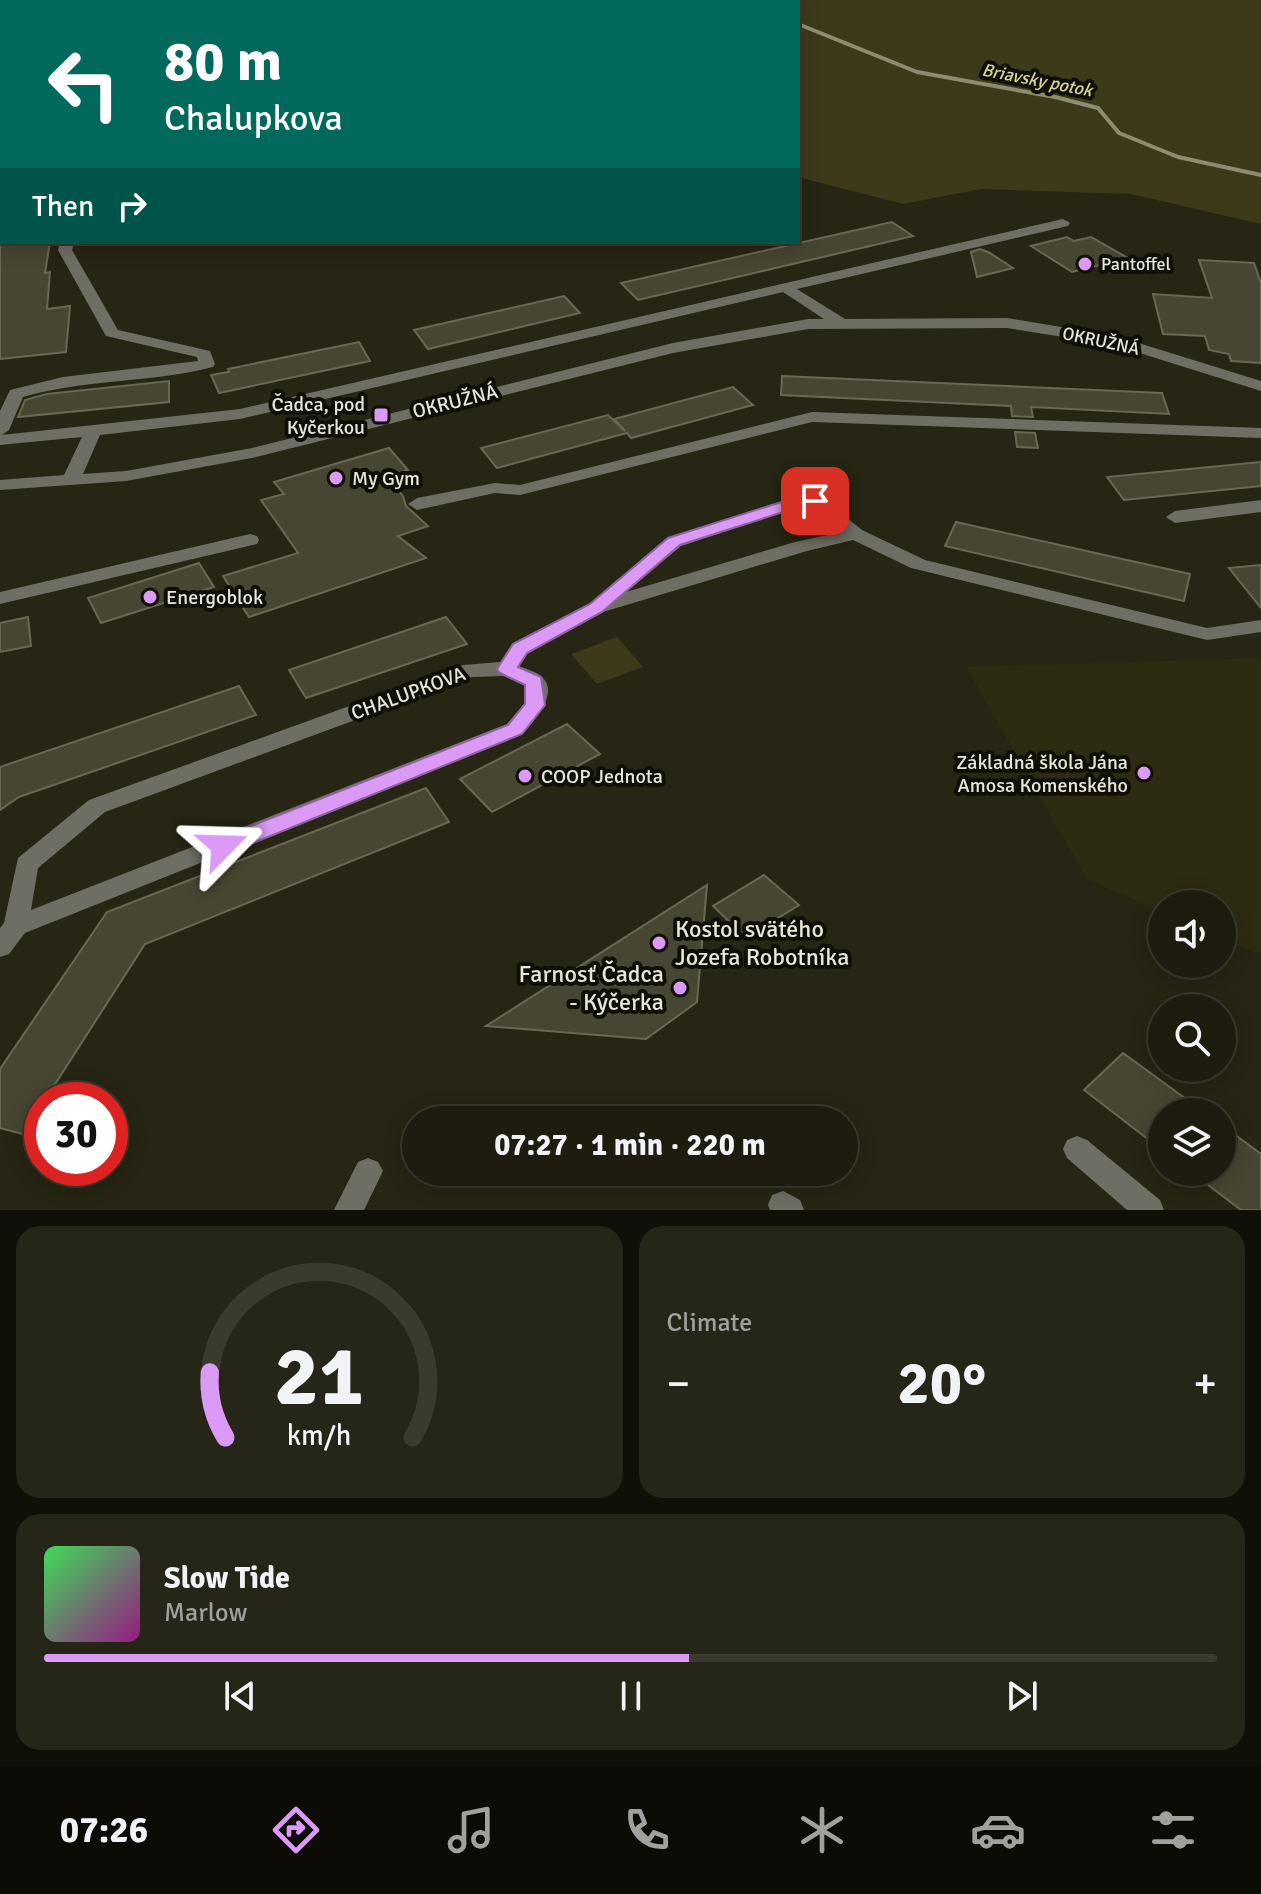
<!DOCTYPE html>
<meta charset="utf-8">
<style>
:root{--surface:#1d1c0f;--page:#252518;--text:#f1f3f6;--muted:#a0a19e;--line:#3b3a2f;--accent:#da9af6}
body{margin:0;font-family:Signika,sans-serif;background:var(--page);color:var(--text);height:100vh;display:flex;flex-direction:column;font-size:30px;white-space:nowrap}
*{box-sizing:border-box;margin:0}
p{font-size:26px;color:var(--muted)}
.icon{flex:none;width:44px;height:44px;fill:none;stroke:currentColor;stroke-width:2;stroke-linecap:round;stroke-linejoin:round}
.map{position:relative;height:1210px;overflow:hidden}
.sheet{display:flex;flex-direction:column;gap:16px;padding:16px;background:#100f08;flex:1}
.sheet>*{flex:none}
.banner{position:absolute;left:0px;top:0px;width:800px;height:244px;box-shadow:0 4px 20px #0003,0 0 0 2px var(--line);background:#00695c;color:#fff;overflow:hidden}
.buttons{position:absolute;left:1148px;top:890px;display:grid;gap:16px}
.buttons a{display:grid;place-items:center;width:88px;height:88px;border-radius:50%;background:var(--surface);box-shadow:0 4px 20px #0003,0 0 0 2px var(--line);font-size:40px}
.speed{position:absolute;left:24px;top:1082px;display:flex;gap:16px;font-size:40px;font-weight:700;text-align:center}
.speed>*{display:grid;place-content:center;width:104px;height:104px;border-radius:50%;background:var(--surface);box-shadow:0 4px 20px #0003,0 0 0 2px var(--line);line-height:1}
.speed .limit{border:12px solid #d22;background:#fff;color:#111}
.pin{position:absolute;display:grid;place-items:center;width:68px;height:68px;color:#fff;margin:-34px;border-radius:16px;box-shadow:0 4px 12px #0006}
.me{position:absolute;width:88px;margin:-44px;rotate:68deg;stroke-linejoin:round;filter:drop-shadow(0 0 6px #0008)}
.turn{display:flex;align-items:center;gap:28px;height:168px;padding:0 32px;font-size:36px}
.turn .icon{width:104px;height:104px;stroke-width:2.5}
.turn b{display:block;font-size:56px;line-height:68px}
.then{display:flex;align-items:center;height:76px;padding:0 32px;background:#0003;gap:16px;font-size:30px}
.big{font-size:60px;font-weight:700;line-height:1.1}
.sheet .widget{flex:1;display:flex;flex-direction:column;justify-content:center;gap:12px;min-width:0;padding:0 28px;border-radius:24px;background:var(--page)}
.sheet .dial{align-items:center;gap:0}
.dial svg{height:208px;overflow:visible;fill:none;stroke:var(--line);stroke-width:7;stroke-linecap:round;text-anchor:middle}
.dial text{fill:var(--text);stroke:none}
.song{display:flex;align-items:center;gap:24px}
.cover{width:96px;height:96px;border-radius:12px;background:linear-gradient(135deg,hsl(130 70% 55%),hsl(310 70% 35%))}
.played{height:8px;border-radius:4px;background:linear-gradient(90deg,var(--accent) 55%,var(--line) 55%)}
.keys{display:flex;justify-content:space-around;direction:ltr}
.heat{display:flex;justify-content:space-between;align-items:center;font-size:44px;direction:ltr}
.sheet .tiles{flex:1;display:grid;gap:16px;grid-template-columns:1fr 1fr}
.widget:last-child{grid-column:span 2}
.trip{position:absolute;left:402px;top:1106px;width:456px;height:80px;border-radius:40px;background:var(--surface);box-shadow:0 4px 20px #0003,0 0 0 2px var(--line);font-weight:700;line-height:80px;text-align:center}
.dock{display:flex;height:128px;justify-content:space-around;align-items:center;background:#0c0b06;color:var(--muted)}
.dock .icon{width:56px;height:56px}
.dock .on{color:var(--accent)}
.dock b{font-size:36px;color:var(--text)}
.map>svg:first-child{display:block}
</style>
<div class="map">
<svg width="1261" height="1210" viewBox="0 0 1261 1210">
<rect width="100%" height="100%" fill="#272614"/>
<!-- built -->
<polygon fill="#2d2c12" points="1261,658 1261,955 1222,938 1222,904 1162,904 1162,912 1087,879 966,667"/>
<!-- green -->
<g fill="#3d3a19">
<polygon points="0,0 1261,0 1261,224 1131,194 981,189 903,204 798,177 798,2 2,2 0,118"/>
<polygon points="617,637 643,667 597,684 571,654"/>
</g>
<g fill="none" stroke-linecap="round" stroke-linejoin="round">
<!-- stream -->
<g stroke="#8e8c70" stroke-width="4">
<polyline points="643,0 655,2"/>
<polyline points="798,24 917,72 1055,97 1098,108 1119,133 1178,157 1261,175"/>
</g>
</g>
<!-- building -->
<g fill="#474632" stroke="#696853" stroke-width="2">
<polygon points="892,222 913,236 638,300 621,283"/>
<polygon points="1067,237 1074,241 1091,237 1128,258 1072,272 1031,246"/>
<polygon points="30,242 50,242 45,273 50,272 47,309 70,306 66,352 0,359 0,245"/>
<polygon points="980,249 990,253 1013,268 977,277 971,252"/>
<polygon points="1199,260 1254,263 1261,283 1261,363 1231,361 1229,354 1209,350 1205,336 1163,334 1153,294 1212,298"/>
<polygon points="564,296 580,313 428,349 414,330"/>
<polygon points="359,342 370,361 219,393 211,375 229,372 228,369"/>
<polygon points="782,376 1162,393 1169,414 1031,407 1033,417 1012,416 1011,406 781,395"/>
<polygon points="169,381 169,402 18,417 25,400 47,394"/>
<polygon points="733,387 753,405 631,438 627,433 497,468 481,448 608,415 625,431 614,419"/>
<polygon points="1015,432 1035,433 1038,448 1017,447"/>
<polygon points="389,448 408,470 387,476 403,496 406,506 428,526 398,536 426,558 249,617 223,576 298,553 261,500 284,494 274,482"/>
<polygon points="1261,462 1261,486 1124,500 1107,477"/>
<polygon points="956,522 1190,574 1184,601 945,546"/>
<polygon points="199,563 214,587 101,623 88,598"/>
<polygon points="1261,565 1261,608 1229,568"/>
<polygon points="28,617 31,646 0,652 0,623"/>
<polygon points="446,617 467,644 306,698 289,670"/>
<polygon points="239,686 256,715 19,797 0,810 0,767"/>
<polygon points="567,724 600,754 492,812 460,779"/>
<polygon points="426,788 449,822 145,944 23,1134 0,1128 0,1069 107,912"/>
<polygon points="764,875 799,905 746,938 713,906"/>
<polygon points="707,885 697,1002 646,1039 486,1026"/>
<polygon points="1123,1053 1204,1112 1162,1112 1162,1150 1084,1090"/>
<polygon points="1222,1125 1261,1154 1261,1210 1241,1210 1191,1172 1222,1172"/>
</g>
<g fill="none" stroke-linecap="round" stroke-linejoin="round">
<!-- minor -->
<g fill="#6e6e65" fill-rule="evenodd">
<path d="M1063,219L1070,223L1068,226L797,289L845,319L1007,318L1116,336L1261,381V391L1114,345L1007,328L808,329L673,353L252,458L126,481L0,490V480L64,475L82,437L0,445V411L10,390L63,377L198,361L197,357L106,336L58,250L60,242H74L72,250L118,330L210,351L215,364L213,367C150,383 85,379 23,397L9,430L2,435L240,409ZM783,292L824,319H808L673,343L252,448L126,471L83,474L100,435L240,419Z"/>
<polygon points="812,412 1261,428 1261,438 812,422 520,495 495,493 417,510 408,504 417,498 495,483 520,485"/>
<path d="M815,496L821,497L862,530L925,560L1207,628L1261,620V632L1207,640L911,568L853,540L807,551L603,612L528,653L519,666C526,669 538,672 543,678C559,694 533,722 523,734L25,933L9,954L0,957V928L4,923L18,858L89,800L463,665L501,662L513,643L589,604L667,538L791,498ZM799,507H811L841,532L795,542L626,592L681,546ZM504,676L524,685V704L507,724L31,910L38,868L105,812L472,677Z"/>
<polygon points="1261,500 1261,512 1175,523 1166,517 1175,511"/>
<polygon points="250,534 257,536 259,540 257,544 0,604 0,592"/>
<polygon points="1077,1136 1087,1140 1160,1200 1164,1210 1127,1210 1067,1158 1063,1149 1067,1140"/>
<polygon points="368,1158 378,1162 383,1171 364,1210 334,1210 358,1162"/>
<polygon points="783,1191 800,1200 804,1210 770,1210 768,1205 772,1195"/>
</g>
</g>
<!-- route -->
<polygon fill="#da9af6" stroke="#8e64a0" stroke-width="2" points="815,496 821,497 823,501 821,504 799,507 680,545 602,612 527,653 518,667 541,677 545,705 522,734 231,852 216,852 212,846 216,840 508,725 525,704 525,685 500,673 497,669 513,644 590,604 668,538 791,499"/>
<!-- markers -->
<g fill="#da9af6" stroke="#0f0f07" stroke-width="3">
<circle cx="1085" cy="264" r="8"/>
<rect x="373" y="407" width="16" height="16" rx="4"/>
<circle cx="336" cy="478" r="8"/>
<circle cx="150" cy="597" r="8"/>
<circle cx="1144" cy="773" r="8"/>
<circle cx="525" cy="776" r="8"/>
<circle cx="659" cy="943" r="8"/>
<circle cx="680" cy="988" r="8"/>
</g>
<g text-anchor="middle" stroke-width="8" stroke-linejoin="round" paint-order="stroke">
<!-- far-water labels -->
<g font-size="18" font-style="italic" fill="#d9d596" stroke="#0f0f07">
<text transform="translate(1037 80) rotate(11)" y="6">Briavsky potok</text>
</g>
<!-- far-poi labels -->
<g font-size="18" fill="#e6e6da" stroke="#0f0f07" text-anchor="start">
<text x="1101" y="270">Pantoffel</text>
</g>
<!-- far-street labels -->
<g font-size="18" fill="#e6e6da" stroke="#0f0f07">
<text transform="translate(1101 341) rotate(12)" y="6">OKRUŽNÁ</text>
</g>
<!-- street labels -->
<g font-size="20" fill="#e6e6da" stroke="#0f0f07">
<text transform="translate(455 401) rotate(-14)" y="7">OKRUŽNÁ</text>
<text transform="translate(408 693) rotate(-20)" y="7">CHALUPKOVA</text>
</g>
<!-- poi labels -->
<g font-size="20" fill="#e6e6da" stroke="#0f0f07" text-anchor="start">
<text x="365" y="411" text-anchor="end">Čadca, pod<tspan x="365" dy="23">Kyčerkou</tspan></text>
<text x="352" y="485">My Gym</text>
<text x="166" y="604">Energoblok</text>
<text x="1128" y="769" text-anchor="end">Základná škola Jána<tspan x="1128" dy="23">Amosa Komenského</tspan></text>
<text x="541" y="783">COOP Jednota</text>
</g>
<!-- near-poi labels -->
<g font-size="24" fill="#e6e6da" stroke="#0f0f07" text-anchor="start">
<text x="675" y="937">Kostol svätého<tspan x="675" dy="28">Jozefa Robotníka</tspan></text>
<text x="664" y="982" text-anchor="end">Farnosť Čadca<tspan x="664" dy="28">- Kýčerka</tspan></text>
</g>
</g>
</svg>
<div class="buttons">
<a><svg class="icon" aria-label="sound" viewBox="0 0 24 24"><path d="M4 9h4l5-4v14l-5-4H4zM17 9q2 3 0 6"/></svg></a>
<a><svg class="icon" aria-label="search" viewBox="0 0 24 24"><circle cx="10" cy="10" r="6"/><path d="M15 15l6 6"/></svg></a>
<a><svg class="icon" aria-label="layers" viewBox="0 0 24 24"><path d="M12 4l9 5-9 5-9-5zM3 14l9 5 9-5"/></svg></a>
</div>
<div class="speed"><div class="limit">30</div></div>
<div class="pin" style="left:815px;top:501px;background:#d93025"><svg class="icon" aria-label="arrive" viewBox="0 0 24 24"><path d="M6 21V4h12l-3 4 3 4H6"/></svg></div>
<svg class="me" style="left:223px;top:846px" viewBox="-20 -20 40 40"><path d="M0-17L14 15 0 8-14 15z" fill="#da9af6" stroke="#fff" stroke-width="4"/></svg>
<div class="trip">07:27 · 1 min · 220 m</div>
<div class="banner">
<div class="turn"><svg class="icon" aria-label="left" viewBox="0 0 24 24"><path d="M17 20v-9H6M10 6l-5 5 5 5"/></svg><div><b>80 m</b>Chalupkova</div></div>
<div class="then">Then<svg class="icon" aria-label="right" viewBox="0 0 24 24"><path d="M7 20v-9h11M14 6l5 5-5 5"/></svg></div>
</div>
</div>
<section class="sheet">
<div class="tiles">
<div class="widget dial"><svg viewBox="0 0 100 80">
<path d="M14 69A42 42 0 1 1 86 69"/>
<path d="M14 69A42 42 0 0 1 8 44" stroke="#da9af6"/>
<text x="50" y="56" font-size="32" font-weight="700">21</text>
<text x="50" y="72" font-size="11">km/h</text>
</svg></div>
<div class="widget"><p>Climate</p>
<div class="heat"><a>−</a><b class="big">20°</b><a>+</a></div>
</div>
<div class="widget">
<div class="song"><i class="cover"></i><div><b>Slow Tide</b><p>Marlow</p></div></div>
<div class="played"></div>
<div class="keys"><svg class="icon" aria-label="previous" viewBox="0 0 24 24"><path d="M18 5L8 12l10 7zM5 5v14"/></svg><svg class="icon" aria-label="pause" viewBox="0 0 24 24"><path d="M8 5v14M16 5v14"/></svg><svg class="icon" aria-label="next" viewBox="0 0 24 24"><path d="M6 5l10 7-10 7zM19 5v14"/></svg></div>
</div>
</div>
</section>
<nav class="dock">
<b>07:26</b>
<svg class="icon on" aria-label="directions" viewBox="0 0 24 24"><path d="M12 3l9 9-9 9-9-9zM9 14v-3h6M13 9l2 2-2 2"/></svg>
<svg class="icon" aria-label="music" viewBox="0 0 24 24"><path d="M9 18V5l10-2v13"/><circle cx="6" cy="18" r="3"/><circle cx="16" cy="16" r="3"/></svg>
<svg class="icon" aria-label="phone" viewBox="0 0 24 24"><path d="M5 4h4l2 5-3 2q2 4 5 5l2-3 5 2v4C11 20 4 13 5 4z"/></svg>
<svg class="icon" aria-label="climate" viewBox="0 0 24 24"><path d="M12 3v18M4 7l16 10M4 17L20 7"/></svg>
<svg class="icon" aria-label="car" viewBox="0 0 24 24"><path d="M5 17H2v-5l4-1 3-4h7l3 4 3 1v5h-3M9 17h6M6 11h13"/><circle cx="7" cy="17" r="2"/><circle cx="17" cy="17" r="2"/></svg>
<svg class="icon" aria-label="filters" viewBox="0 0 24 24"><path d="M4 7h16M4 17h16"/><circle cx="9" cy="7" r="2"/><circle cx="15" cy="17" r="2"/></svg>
</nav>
